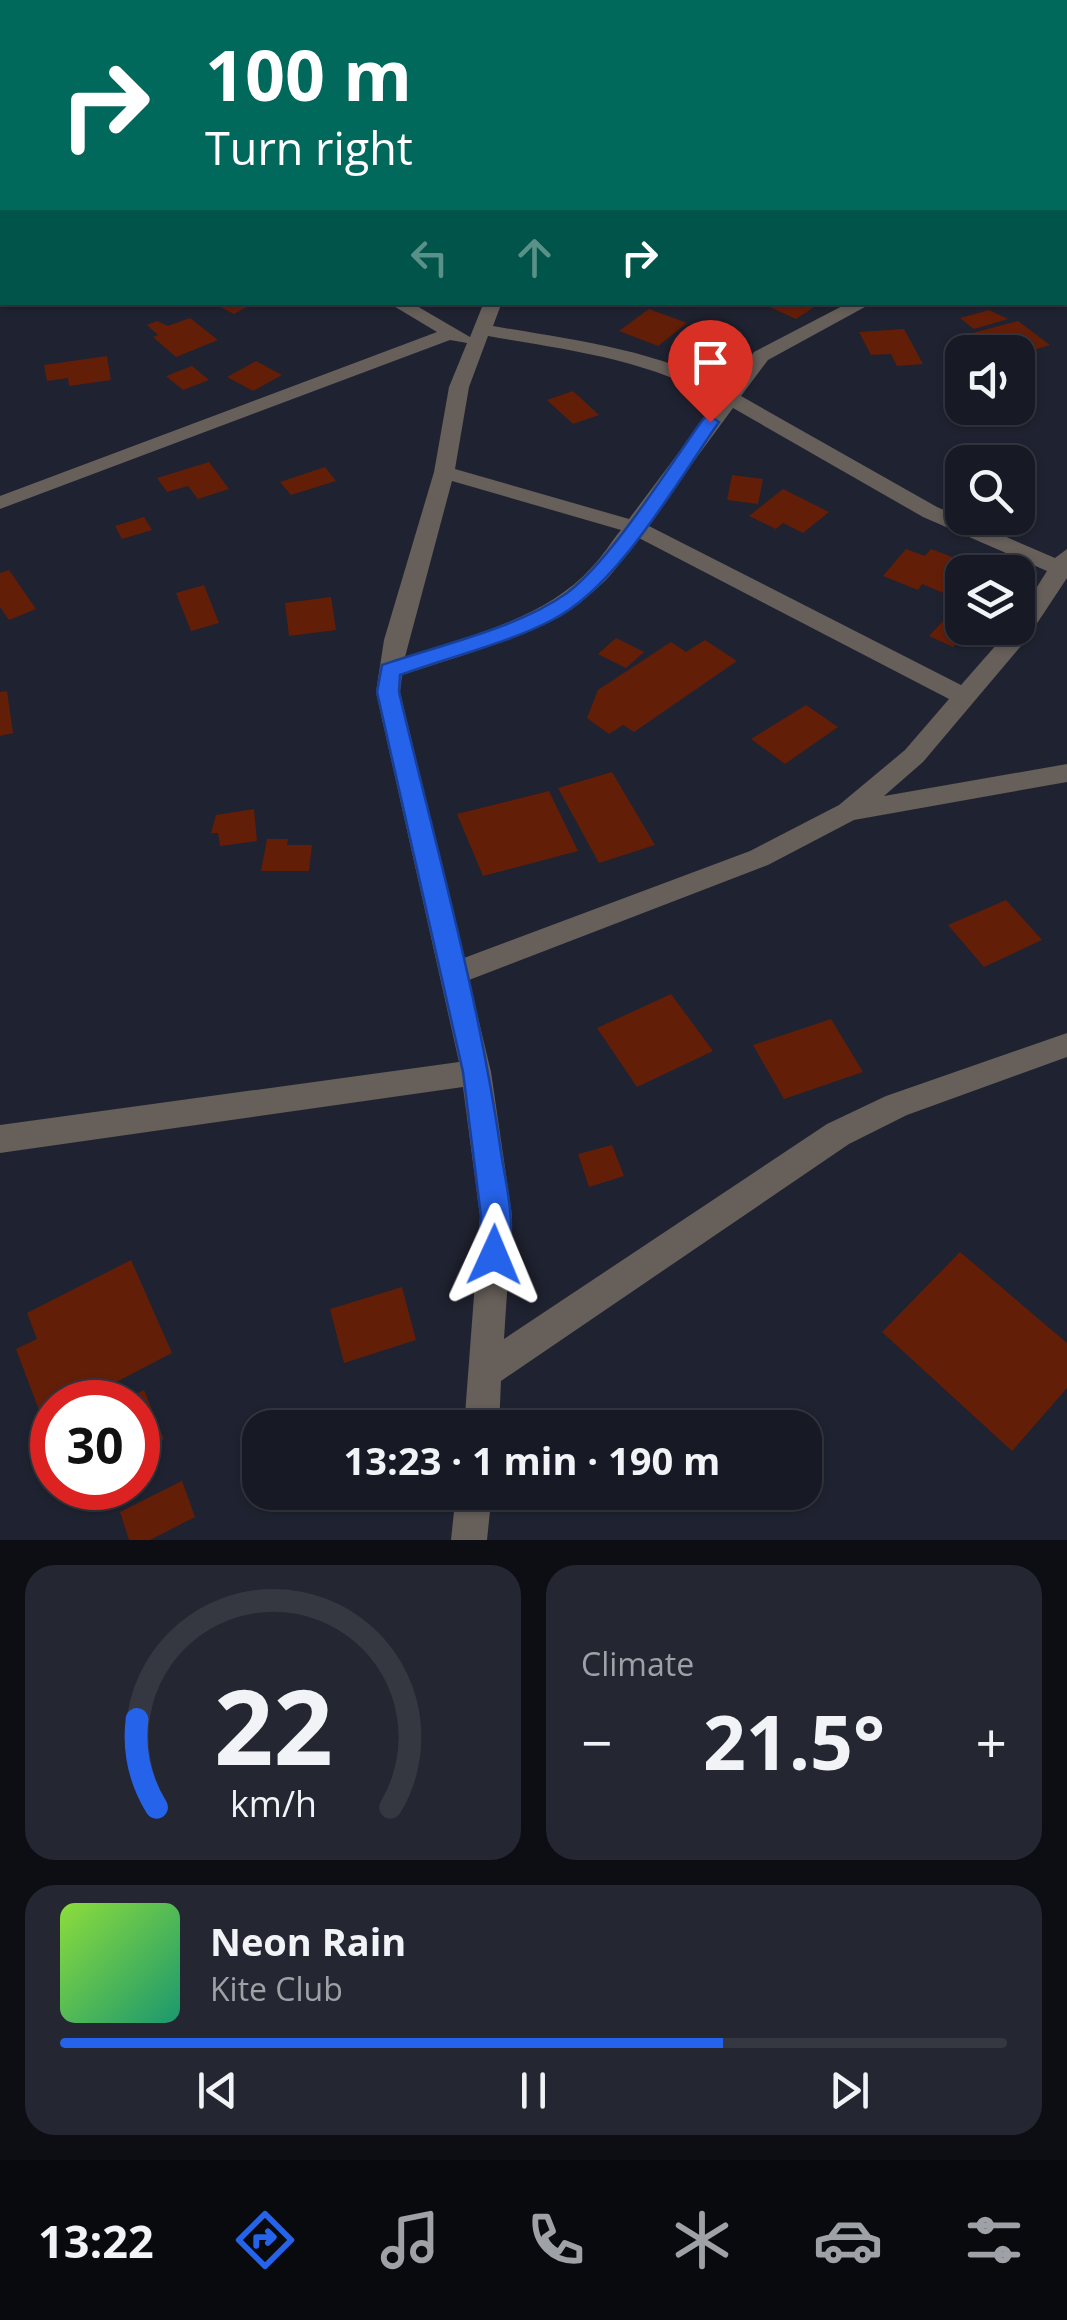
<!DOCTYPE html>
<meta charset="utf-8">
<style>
:root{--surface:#171a24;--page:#242731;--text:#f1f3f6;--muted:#9ea1a6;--line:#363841;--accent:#2563eb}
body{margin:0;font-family:"Open Sans",sans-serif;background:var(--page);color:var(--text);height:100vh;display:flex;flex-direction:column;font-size:38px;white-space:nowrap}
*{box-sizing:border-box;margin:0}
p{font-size:32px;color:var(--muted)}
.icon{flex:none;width:55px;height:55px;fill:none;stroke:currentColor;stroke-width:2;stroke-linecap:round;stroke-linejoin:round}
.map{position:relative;height:1540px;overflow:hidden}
.side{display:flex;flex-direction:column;gap:25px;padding:25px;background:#0d0e14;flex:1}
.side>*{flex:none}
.hud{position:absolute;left:0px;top:0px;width:1068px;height:305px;box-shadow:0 2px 8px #0004,0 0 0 2px var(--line);background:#00695c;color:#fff;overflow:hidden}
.controls{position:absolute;left:945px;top:335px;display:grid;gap:20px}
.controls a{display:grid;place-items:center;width:90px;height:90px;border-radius:20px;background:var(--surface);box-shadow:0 2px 8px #0004,0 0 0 2px var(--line);font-size:50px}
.speed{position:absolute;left:30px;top:1380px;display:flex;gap:20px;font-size:50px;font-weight:700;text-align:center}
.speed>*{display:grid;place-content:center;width:130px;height:130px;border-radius:50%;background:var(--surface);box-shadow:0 2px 8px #0004,0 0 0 2px var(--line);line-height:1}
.speed .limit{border:15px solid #d22;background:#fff;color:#111}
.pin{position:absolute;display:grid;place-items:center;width:85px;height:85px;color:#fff;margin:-102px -42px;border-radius:50% 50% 50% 0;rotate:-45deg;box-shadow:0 0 10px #0007}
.pin .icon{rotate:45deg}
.me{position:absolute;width:110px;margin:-55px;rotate:1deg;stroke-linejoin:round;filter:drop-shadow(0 0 8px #0008)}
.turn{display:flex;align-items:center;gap:35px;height:210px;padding:0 40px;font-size:45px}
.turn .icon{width:130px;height:130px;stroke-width:2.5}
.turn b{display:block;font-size:70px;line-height:85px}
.lanes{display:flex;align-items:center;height:95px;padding:0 40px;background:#0003;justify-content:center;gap:50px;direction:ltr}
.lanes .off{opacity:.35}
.big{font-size:75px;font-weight:700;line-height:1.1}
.side .card{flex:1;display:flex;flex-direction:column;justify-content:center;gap:15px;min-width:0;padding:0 35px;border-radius:30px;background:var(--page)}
.side .dial{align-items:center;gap:0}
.dial svg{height:260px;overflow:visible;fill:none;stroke:var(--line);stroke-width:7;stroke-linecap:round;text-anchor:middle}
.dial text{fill:var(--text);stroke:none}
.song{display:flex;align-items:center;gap:30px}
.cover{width:120px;height:120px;border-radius:15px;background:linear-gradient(135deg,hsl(90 70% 55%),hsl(160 70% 35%))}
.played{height:10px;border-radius:5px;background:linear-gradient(90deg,var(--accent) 70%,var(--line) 70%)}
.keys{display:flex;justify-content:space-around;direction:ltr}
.heat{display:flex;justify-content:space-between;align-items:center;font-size:55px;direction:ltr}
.side .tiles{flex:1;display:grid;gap:25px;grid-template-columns:1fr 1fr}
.card:last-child{grid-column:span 2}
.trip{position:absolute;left:242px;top:1410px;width:580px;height:100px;border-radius:30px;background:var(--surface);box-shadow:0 2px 8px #0004,0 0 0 2px var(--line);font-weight:700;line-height:100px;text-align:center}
.menu{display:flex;height:160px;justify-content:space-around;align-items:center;background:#090a0e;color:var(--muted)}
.menu .icon{width:70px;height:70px}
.menu .active{color:var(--accent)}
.menu b{font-size:45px;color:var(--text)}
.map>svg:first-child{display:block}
</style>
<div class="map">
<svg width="1067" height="1540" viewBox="0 0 1067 1540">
<rect width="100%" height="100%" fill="#1f2230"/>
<!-- building -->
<g fill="#631e08">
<polygon points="211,302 256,302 234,314"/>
<polygon points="759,302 822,302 796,319"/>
<polygon points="649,309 687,323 658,346 619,331"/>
<polygon points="989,310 1008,319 974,329 960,318"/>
<polygon points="190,318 218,340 176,357 153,337 158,335 147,325 157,321 168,326"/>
<polygon points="1018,321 1050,345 1018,355 986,352 965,335"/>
<polygon points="904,329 923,364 897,366 891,354 871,355 859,332"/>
<polygon points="107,356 111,380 69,386 68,378 47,381 44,365"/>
<polygon points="256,361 282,375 253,391 227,377"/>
<polygon points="192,366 209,380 183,390 166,376"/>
<polygon points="573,391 599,415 573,424 547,400"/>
<polygon points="209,462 229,489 198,499 188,486 167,492 157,478"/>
<polygon points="325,467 336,481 291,495 280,482"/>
<polygon points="732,475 763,479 758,504 727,500"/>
<polygon points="783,489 829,512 803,533 783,523 776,529 749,516"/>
<polygon points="144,517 152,530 122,539 115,526"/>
<polygon points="906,549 925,556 931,549 955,558 949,566 962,571 962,583 953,597 922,584 918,590 883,576"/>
<polygon points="9,570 36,609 9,620 0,607 0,573"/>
<polygon points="204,585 219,623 191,631 176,593"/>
<polygon points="331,597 336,630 289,636 285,603"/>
<polygon points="962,601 962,628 973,628 953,647 929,636"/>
<polygon points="616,638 644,652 626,668 598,654"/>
<polygon points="705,640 737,661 634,732 623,725 609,734 587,718 598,690 671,642 686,652"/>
<polygon points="7,691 13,733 0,736 0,692"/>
<polygon points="806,705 838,727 785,764 751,739"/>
<polygon points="612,772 655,845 599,863 558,788"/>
<polygon points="549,791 578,851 483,876 457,814"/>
<polygon points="254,809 257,841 220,846 218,833 211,833 216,815"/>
<polygon points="267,839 288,839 287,845 312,845 309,871 261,871"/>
<polygon points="1006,900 1042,940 984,967 948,925"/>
<polygon points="671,994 713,1051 637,1087 597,1028"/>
<polygon points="831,1019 863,1072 784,1099 753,1045"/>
<polygon points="612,1145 624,1176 589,1187 578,1154"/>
<polygon points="960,1252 1067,1343 1067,1388 1012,1451 882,1332"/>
<polygon points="131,1260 172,1353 78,1402 52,1402 52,1416 43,1421 16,1349 37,1339 27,1313"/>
<polygon points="402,1287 416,1340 344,1363 330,1309"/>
<polygon points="144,1390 164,1439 138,1454 138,1402 119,1402"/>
<polygon points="182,1481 195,1517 150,1540 129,1540 120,1512"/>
</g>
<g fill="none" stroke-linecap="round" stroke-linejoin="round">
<!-- minor -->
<g fill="#665f5a" fill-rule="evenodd">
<polygon points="517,0 534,0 536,2 519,2"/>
<polygon points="2,203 2,213 0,214 0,204"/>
<path d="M387,302H410L470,337L484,302H502L493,326C572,340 656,349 727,389L754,352L850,302H874L768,360L741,396L937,507L1055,558L1067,549V578L1026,640L923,762L884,796L1067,764V782L854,820L768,865L469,980L491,1072L512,1216L504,1339L827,1124L886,1096L1067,1033V1057L907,1115L849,1144L501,1381L499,1428H464L480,1216L463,1087L0,1153V1125L459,1062L376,692L384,640L434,472L449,387L467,343L450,340L0,509V496L437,332ZM488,336C568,350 648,359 718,400L629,519L455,469L469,387ZM733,408L923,517L1047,571L1018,617V628H1011L961,685L647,525ZM452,481L621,530C611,542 603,556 592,567C547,618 467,637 405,657ZM637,537L949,699L905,750L839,805L750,851L464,958L400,692L402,675C471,652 551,633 605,581C617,569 627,552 637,537Z"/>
<polygon points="456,1492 492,1492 487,1540 451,1540"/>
</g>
</g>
<!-- route -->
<path fill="#2563eb" stroke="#184099" stroke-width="2.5" d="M710,416L719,422C677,482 617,588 552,620C506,644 449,657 400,675L399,692C435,844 479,997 501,1152C506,1187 519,1231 504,1265L494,1269L483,1265L479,1255L481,1216L463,1072L377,692L382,665C440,645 518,628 567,593C612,559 669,466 704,418Z"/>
</svg>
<div class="controls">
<a><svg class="icon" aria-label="sound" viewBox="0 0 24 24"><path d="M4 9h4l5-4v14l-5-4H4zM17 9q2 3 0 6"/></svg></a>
<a><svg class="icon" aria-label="search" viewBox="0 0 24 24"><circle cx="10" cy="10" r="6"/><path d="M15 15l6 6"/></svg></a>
<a><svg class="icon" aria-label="layers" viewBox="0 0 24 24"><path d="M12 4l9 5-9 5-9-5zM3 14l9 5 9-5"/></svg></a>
</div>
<div class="speed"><div class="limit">30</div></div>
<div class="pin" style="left:710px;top:422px;background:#d93025"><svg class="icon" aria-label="arrive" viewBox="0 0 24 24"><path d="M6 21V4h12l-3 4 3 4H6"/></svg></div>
<svg class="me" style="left:494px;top:1255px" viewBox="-20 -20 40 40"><path d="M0-17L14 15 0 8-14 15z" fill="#2563eb" stroke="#fff" stroke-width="4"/></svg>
<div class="trip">13:23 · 1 min · 190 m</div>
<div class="hud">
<div class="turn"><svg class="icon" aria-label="right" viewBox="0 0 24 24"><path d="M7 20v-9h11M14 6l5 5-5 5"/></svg><div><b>100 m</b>Turn right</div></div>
<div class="lanes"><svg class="icon off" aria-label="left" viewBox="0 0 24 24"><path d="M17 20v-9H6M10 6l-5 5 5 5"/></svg><svg class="icon off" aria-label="ahead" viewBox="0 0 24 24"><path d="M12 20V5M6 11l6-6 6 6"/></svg><svg class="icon" aria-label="right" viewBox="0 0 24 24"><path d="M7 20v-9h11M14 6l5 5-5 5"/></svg></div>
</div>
</div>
<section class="side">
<div class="tiles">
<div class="card dial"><svg viewBox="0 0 100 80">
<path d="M14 69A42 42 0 1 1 86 69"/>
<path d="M14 69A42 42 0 0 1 8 42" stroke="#2563eb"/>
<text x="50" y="56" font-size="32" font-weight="700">22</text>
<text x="50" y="72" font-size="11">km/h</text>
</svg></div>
<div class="card"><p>Climate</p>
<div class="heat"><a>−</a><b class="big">21.5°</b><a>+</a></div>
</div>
<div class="card">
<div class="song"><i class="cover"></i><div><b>Neon Rain</b><p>Kite Club</p></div></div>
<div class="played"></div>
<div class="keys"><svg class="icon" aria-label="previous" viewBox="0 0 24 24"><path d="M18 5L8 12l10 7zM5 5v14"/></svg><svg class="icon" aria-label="pause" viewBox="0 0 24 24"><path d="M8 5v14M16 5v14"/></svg><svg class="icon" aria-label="next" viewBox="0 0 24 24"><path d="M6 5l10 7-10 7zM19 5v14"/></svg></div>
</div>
</div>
</section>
<nav class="menu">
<b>13:22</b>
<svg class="icon active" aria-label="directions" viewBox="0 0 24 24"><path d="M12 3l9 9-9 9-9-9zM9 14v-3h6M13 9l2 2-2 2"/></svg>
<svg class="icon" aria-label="music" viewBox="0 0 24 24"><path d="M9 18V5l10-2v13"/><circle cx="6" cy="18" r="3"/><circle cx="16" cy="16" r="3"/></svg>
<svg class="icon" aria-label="phone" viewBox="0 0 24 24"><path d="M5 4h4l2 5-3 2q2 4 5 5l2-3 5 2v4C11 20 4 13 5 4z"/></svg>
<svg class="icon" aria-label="climate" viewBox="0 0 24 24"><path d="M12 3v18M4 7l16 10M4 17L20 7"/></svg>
<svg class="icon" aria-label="car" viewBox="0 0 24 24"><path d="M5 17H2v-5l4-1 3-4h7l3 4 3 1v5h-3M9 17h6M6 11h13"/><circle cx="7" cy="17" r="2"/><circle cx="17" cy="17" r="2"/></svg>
<svg class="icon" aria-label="filters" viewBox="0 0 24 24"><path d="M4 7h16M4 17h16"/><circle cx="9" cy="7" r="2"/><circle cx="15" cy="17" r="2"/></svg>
</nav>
